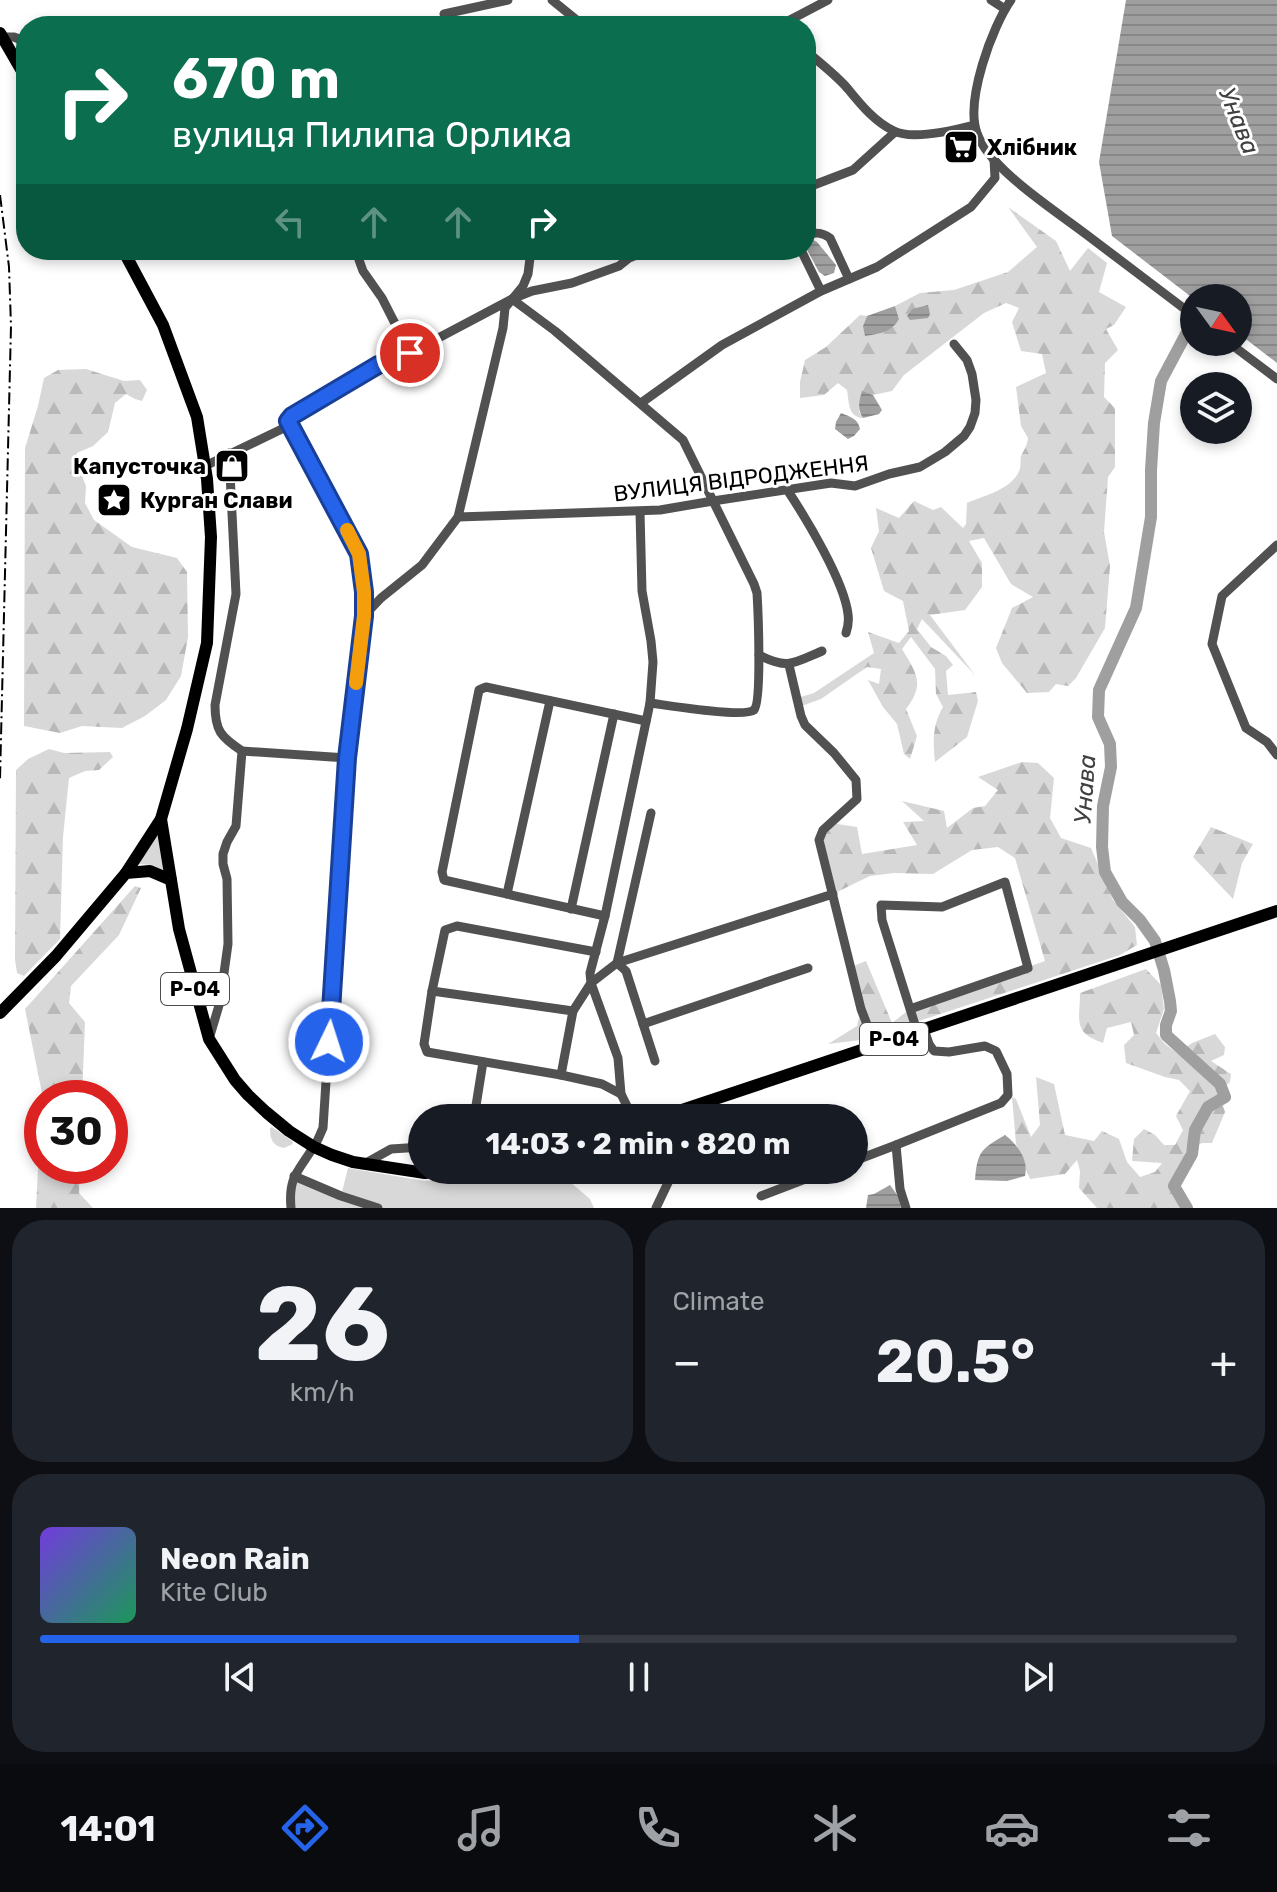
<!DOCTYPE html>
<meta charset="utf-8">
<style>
:root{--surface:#171b24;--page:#20242c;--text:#f1f3f6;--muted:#9ea1a6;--line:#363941;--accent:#2563eb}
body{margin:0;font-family:Rubik,sans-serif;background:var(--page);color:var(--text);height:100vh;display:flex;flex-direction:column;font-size:30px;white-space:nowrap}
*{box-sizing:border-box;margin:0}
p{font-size:26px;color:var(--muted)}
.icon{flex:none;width:44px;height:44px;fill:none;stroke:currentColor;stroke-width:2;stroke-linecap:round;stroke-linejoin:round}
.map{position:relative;height:1208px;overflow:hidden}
.sheet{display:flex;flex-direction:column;gap:12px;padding:12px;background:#0d0f14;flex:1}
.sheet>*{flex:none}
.guide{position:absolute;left:16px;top:16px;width:800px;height:244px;border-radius:32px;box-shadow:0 4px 12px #0003;background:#0b6e4f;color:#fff;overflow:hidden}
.needle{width:52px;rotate:123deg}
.tools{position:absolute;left:1180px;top:284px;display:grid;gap:16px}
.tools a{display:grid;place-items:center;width:72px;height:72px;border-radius:50%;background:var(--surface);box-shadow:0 4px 12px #0003;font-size:40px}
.speed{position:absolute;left:24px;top:1080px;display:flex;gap:16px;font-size:40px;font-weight:700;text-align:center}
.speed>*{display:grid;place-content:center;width:104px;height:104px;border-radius:50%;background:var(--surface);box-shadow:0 4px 12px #0003;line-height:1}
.speed .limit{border:12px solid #d22;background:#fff;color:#111}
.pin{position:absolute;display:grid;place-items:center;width:68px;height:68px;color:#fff;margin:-34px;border:4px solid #fff;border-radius:50%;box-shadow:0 2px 8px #0007}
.me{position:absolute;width:88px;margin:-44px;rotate:4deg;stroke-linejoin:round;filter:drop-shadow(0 0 6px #0008)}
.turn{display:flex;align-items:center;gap:28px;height:168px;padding:0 24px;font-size:36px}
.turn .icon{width:104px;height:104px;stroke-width:2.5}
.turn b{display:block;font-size:56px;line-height:68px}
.lanes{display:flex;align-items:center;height:76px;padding:0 24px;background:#0003;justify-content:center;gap:40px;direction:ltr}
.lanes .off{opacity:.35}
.big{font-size:60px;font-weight:700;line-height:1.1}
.sheet .widget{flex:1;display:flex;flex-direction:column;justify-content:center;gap:12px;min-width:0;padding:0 28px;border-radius:32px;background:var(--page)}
.sheet .dial{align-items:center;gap:0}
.dial b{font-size:104px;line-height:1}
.song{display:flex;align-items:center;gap:24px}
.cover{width:96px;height:96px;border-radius:12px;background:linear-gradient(135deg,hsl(260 70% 55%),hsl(150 70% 35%))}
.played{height:8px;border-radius:4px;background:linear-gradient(90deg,var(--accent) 45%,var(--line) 45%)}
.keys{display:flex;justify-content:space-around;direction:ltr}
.heat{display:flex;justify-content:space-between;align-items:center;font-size:44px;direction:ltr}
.sheet .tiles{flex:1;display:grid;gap:12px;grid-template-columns:1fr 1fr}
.widget:last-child{grid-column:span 2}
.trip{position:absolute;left:408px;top:1104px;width:460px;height:80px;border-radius:40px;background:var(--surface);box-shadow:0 4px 12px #0003;font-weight:700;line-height:80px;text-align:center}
.tab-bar{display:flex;height:128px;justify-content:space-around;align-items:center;background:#090b0e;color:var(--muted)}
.tab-bar .icon{width:56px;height:56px}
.tab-bar .active{color:var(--accent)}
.tab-bar b{font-size:36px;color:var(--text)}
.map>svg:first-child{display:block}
</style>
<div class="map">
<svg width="1277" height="1208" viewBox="0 0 1277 1208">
<defs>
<pattern id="forest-firs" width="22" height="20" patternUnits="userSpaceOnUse" patternTransform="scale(2)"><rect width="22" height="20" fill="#d8d8d8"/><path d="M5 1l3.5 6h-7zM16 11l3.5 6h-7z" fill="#b8b8b8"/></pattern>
<pattern id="water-rules" width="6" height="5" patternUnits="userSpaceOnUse" patternTransform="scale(2)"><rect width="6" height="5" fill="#9f9f9f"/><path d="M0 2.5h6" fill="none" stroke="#878787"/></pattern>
</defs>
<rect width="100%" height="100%" fill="#fff"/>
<!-- green -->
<g fill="#d8d8d8">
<polygon points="157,831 166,872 152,865 139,864"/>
<path d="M272,1127L292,1141L293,1144L284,1148C273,1146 270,1140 270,1128Z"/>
<polygon points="348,1168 425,1181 508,1174 522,1170 556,1170 590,1199 594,1208 290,1208 294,1176 341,1196"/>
</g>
<!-- forest -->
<g fill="url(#forest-firs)">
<path d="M1008,207L1056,241L1070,271L1088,248L1107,263L1099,292L1126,307L1114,325L1106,329L1118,350L1105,363L1104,397L1115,408V467L1108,477L1104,532L1110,566L1105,628L1076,678L1068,686L1056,684L1049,692L1027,693L1002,663L996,648L1012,608L1033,597L1011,584L984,538L969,541L982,563V587L965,610L930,615L975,675L922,619L917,629L931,647L946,656L953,665L946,671L948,695L976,692L978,701L967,737L935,762C933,742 932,726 943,707L936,694L935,669L911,637L902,649C917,674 925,684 906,709L917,736L910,759L904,754L897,724L883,707L868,680L879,684L881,669L867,667L821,699L799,707L797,698L814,693L874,653L868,632L899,643L909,631L903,601L884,591L871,548L879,531L876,508L899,518L914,501L933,510L941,507L963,528L966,524L967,503C985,495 1012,490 1020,469C1021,465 1020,460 1021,456C1024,450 1027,446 1028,438L1021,426L1016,387L1046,373L1042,354L1021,351L1012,322L1019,308L1006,303L984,313L904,375L892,391L873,395L862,392L859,412L863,418C848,417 849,402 847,390L838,383L824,395L800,398V382L805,360L826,347L860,315L867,316L863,326L899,319L895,306L920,293L954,290L1008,272L1037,247Z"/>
<polygon points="86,369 124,381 140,380 147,390 142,401 135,399 126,394 115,403 108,432 93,446 77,453 72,465 81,473 86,486 85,503 94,520 132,547 177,558 187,572 188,637 181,676 166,700 145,716 122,728 82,726 60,733 24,726 25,448 38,406 44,378 58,370"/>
<polygon points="49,749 64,753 110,752 113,757 99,770 85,771 69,778 63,837 60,939 24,976 17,973 15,960 16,770 28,759"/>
<polygon points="1022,762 1038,763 1054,778 1050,818 1061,838 1091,848 1113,900 1135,927 1137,945 1120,955 861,1040 828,1044 857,1026 861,1009 851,967 866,961 892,1023 910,1009 1045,961 1015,858 998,847 972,850 933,874 894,873 870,876 833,894 819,840 831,823 857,827 862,854 917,845 903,822 924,821 902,801 944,811 947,828 973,808 985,806 998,790 978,777"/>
<polygon points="1211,827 1253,844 1242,863 1233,899 1193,857"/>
<polygon points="135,886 141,888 119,935 71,986 69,1003 85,1022 82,1098 42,1098 42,1166 80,1166 79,1193 93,1208 36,1208 42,1093 25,1009"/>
<path d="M1146,969L1161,985L1164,1009L1156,1033L1165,1044L1177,1053L1192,1043L1215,1034L1225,1047L1224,1055L1211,1061L1231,1074L1230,1082L1219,1092L1225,1112L1212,1143H1202L1186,1151L1180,1171L1169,1189L1183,1208H1097L1079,1188L1080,1171L1077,1160L1065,1174L1030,1179L1016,1144L1012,1097L1016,1099L1031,1137L1040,1125L1036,1077L1054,1084L1065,1135L1094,1141L1102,1131L1119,1139L1127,1162L1140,1177L1155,1172L1162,1163L1132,1161L1134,1139L1144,1129L1155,1135L1164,1145H1175L1183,1130L1176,1116L1190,1091L1179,1080L1165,1077L1126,1063L1124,1045L1134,1035L1131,1022L1107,1028L1103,1043C1072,1032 1080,1021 1080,993Z"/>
</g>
<!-- water -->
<g fill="url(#water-rules)">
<polygon points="1126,0 1277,0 1277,363 1238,333 1238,298 1194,299 1112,236 1099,162"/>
<polygon points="813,240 817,242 836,265 834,273 825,276 819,272 806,248 808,243"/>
<polygon points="928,305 930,314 928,318 910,320 907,316 912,309"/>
<path d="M895,306L899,319C892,332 879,334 865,336L863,326L867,316Z"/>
<path d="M862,391L873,395L882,410L879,414L863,418C857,409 859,401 862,391Z"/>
<path d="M841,413C851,417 858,419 860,429L854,436L848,439L835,429L836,422Z"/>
<path d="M1005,1135C1017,1144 1029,1160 1025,1176L1007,1181L975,1180C977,1152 981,1149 1005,1135Z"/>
<polygon points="890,1185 898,1196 901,1208 866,1208 868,1195 874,1194"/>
</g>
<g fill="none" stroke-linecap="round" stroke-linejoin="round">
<!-- river -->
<polyline stroke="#9f9f9f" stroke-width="12" points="1187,1208 1174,1186 1192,1154 1195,1130 1208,1107 1225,1097 1220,1084 1166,1035 1166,1025 1171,1011 1170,1001 1164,970 1155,941 1140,920 1122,902 1105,872 1102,847 1103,806 1111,767 1110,744 1098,717 1099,690 1136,608 1151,517 1151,470 1154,423 1161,381 1186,334 1191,327"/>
<!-- minor -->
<g stroke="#515151" stroke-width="9">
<polyline points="552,0 584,26"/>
<polyline points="991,0 1005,9"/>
<path d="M1011,0C992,27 965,101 977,133C989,169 1056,211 1087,235C1123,262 1158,289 1194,316"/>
<polyline points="444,14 508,0"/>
<polyline points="766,26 780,21 788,21 828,0"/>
<polyline points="2,37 14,37 26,42"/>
<path d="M806,51C820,63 836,75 848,89C861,105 875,122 894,131C912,140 955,130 974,125"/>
<polyline points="806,188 853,170 895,132"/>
<path d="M806,235C815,232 822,232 830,238L849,279"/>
<polyline points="366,250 361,253 359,260 363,271 382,298 410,353"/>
<polyline points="801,250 821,291"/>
<path d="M512,299L555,331L683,440L754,584L757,593C758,609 762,702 754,710C744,718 666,705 650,703"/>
<polyline points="1228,342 1277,379"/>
<polyline points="641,403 722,345 821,291 877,267 971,207 995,178 994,159"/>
<path d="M288,421L359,554L364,592V616L347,758L323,1128C320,1134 318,1141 314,1146C299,1171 288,1176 291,1208"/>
<polyline points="205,466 284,428 292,416 378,365 410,353 512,299 532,291 572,283 619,266 629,258 649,250"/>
<path d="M788,491C807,520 844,581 848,614C849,621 848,627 846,633"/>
<polyline points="458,517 660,510 713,501 831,483 855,486 889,474 920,467 945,452 964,436 970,427 975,413 976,400 972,374 967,360 954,344"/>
<polyline points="1277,545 1222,596 1212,644 1246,728 1267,742 1277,755"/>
<polyline points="364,616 381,598 422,565 458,517 503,328 505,308 523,286 528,274 531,250"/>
<path d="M759,655C788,670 794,663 822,651"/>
<polyline points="789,665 801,716 805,725 834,753 856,780 857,799 823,830 819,840 861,1009 875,1045"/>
<polyline points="242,751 347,758"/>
<polyline points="651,813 617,963 626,971 655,1061"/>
<polyline points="507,894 550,701"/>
<polyline points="571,909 614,714"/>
<polyline points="605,916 444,880 442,872 479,690 486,687 646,721"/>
<polyline points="432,991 445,930 457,926 596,952"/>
<polyline points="910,1009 1028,968 1005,882 942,907 881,905 882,920 917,1031"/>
<polyline points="643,1024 808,968"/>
<path d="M209,1039L220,1002L228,944L227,879L223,864V854L227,842L236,826L242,751C221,737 215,731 215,705L236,594L229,453"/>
<polyline points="561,1075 427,1052 424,1044 432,991 573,1011"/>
<polyline points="621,1094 602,1084 561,1075 573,1011 591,983 617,963 833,894"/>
<polyline points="474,1118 483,1062"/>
<polyline points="633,1118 621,1094 618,1058 591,983 590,973 605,916 650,703 653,662 651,641 642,591 640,512"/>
<polyline points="854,1161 896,1145"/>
<polyline points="366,1163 391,1149 422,1147"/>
<polyline points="294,1176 341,1196 378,1208"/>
<polyline points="761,1196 829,1170"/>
<polyline points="656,1208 674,1170"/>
<polyline points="906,1208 900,1189 896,1145 1001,1103 1008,1095 1007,1074 996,1051 985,1046 949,1052 934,1051 929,1044 924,1029"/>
</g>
<!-- major -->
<g stroke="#000" stroke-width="12">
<polyline points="0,33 26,78"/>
<polyline points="123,250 163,325 197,417 207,479 211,537 207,643 187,729 161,819 126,873"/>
<polyline points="161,819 171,880"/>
<polyline points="0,1013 56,956 126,873 150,871 171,880 179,929 209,1039 235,1080 248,1095 266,1112 289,1131 314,1147 332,1155 353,1162 425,1173 450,1170"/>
<polyline points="658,1118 1277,911"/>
</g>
<!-- rail -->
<polyline stroke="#000" stroke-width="2" stroke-dasharray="12 4 2 4" stroke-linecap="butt" points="0,195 9,267 11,326 0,779"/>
</g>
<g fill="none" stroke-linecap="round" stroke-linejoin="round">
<!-- route casing -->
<g stroke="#184099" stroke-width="20">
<polyline id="route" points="329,1042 347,758 364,616 364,592 359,554 288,421 292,416 378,365 410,353"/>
</g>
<!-- route -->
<use href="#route" stroke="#2563eb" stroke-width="14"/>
<!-- slow -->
<polyline stroke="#f59e0b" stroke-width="14" points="347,530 359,554 364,592 364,616 356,683"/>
</g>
<!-- icons -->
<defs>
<g id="supermarket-square" transform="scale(1.8)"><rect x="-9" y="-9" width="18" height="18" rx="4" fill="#000" stroke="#fff"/><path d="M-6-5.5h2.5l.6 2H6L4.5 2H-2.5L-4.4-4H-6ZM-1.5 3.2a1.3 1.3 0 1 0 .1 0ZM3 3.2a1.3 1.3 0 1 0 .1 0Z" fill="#fff"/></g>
<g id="shop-square" transform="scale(1.8)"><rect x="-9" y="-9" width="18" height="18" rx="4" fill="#000" stroke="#fff"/><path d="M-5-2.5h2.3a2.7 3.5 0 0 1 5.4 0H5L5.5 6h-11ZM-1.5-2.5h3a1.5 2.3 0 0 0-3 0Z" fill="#fff"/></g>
<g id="sight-square" transform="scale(1.8)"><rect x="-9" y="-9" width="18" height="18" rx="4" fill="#000" stroke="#fff"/><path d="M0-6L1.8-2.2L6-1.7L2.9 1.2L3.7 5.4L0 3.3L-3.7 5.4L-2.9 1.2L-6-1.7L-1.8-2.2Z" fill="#fff"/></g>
</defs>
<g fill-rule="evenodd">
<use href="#supermarket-square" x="961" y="147"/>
<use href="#shop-square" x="232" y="466"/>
<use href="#sight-square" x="114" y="500"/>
</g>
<g text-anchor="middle" stroke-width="6" stroke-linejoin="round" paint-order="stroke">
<!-- shield labels -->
<g fill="#fff" stroke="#4c4c4c" stroke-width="2">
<rect x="161" y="973" width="68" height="32" rx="6"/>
<rect x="860" y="1023" width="68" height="32" rx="6"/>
</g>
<g font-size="20" font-weight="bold" fill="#000">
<text x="195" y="996">Р-04</text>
<text x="894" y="1046">Р-04</text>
</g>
<!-- poi labels -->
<g font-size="22" font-weight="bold" fill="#000" stroke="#fff" text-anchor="start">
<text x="987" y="155">Хлібник</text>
<text x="206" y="474" text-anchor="end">Капусточка</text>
<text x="140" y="508">Курган Слави</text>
</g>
<!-- street labels -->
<g font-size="22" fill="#000" stroke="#fff">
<text transform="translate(741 478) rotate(-7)" y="8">ВУЛИЦЯ ВІДРОДЖЕННЯ</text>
</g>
<!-- water labels -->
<g font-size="24" font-style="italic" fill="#404040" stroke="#fff">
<text transform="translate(1239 121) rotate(68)" y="8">Унава</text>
<text transform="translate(1085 789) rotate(-86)" y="8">Унава</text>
</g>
</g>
</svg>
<div class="tools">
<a><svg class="needle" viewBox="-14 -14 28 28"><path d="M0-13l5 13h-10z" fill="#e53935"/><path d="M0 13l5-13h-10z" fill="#9ea1a6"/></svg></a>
<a><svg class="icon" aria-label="layers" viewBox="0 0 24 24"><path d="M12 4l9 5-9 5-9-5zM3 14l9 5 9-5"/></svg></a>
</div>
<div class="speed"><div class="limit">30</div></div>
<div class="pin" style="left:410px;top:353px;background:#d93025"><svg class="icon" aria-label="arrive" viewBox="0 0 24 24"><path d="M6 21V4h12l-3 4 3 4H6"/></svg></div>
<svg class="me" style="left:329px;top:1042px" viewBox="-20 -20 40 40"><circle r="17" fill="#2563eb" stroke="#fff" stroke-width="3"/><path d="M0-11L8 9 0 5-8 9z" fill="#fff"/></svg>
<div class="trip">14:03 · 2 min · 820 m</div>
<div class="guide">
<div class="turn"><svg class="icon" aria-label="right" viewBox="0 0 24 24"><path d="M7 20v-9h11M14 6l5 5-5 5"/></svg><div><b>670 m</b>вулиця Пилипа Орлика</div></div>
<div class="lanes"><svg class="icon off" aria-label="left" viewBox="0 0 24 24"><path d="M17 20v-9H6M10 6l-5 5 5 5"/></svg><svg class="icon off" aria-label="ahead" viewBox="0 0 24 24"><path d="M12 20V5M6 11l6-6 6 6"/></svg><svg class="icon off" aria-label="ahead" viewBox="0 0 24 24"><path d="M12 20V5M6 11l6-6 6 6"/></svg><svg class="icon" aria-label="right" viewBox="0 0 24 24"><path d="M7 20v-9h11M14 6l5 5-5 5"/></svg></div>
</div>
</div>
<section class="sheet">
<div class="tiles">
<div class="widget dial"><b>26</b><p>km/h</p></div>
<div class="widget"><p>Climate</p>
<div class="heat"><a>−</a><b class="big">20.5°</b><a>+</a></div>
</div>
<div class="widget">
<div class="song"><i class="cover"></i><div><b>Neon Rain</b><p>Kite Club</p></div></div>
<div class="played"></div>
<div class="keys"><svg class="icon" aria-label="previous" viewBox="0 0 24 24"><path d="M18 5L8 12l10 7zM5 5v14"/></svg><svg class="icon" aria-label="pause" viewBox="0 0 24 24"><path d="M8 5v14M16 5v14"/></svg><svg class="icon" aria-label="next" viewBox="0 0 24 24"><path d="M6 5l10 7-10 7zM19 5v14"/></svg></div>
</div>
</div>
</section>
<nav class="tab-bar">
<b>14:01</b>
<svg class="icon active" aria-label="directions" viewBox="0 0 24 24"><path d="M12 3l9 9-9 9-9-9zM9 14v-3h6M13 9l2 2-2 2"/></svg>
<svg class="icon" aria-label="music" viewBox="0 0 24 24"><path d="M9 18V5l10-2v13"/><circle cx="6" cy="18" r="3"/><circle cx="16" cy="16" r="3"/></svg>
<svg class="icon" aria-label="phone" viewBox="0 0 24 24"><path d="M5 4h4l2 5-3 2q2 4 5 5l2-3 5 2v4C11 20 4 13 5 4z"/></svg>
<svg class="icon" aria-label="climate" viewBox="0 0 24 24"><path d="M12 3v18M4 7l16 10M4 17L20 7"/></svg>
<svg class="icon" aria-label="car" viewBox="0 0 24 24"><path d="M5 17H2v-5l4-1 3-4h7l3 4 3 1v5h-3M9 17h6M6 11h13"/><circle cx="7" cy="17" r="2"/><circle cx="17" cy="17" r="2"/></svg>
<svg class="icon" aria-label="filters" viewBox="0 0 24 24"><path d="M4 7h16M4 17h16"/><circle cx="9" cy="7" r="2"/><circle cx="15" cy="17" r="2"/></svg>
</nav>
